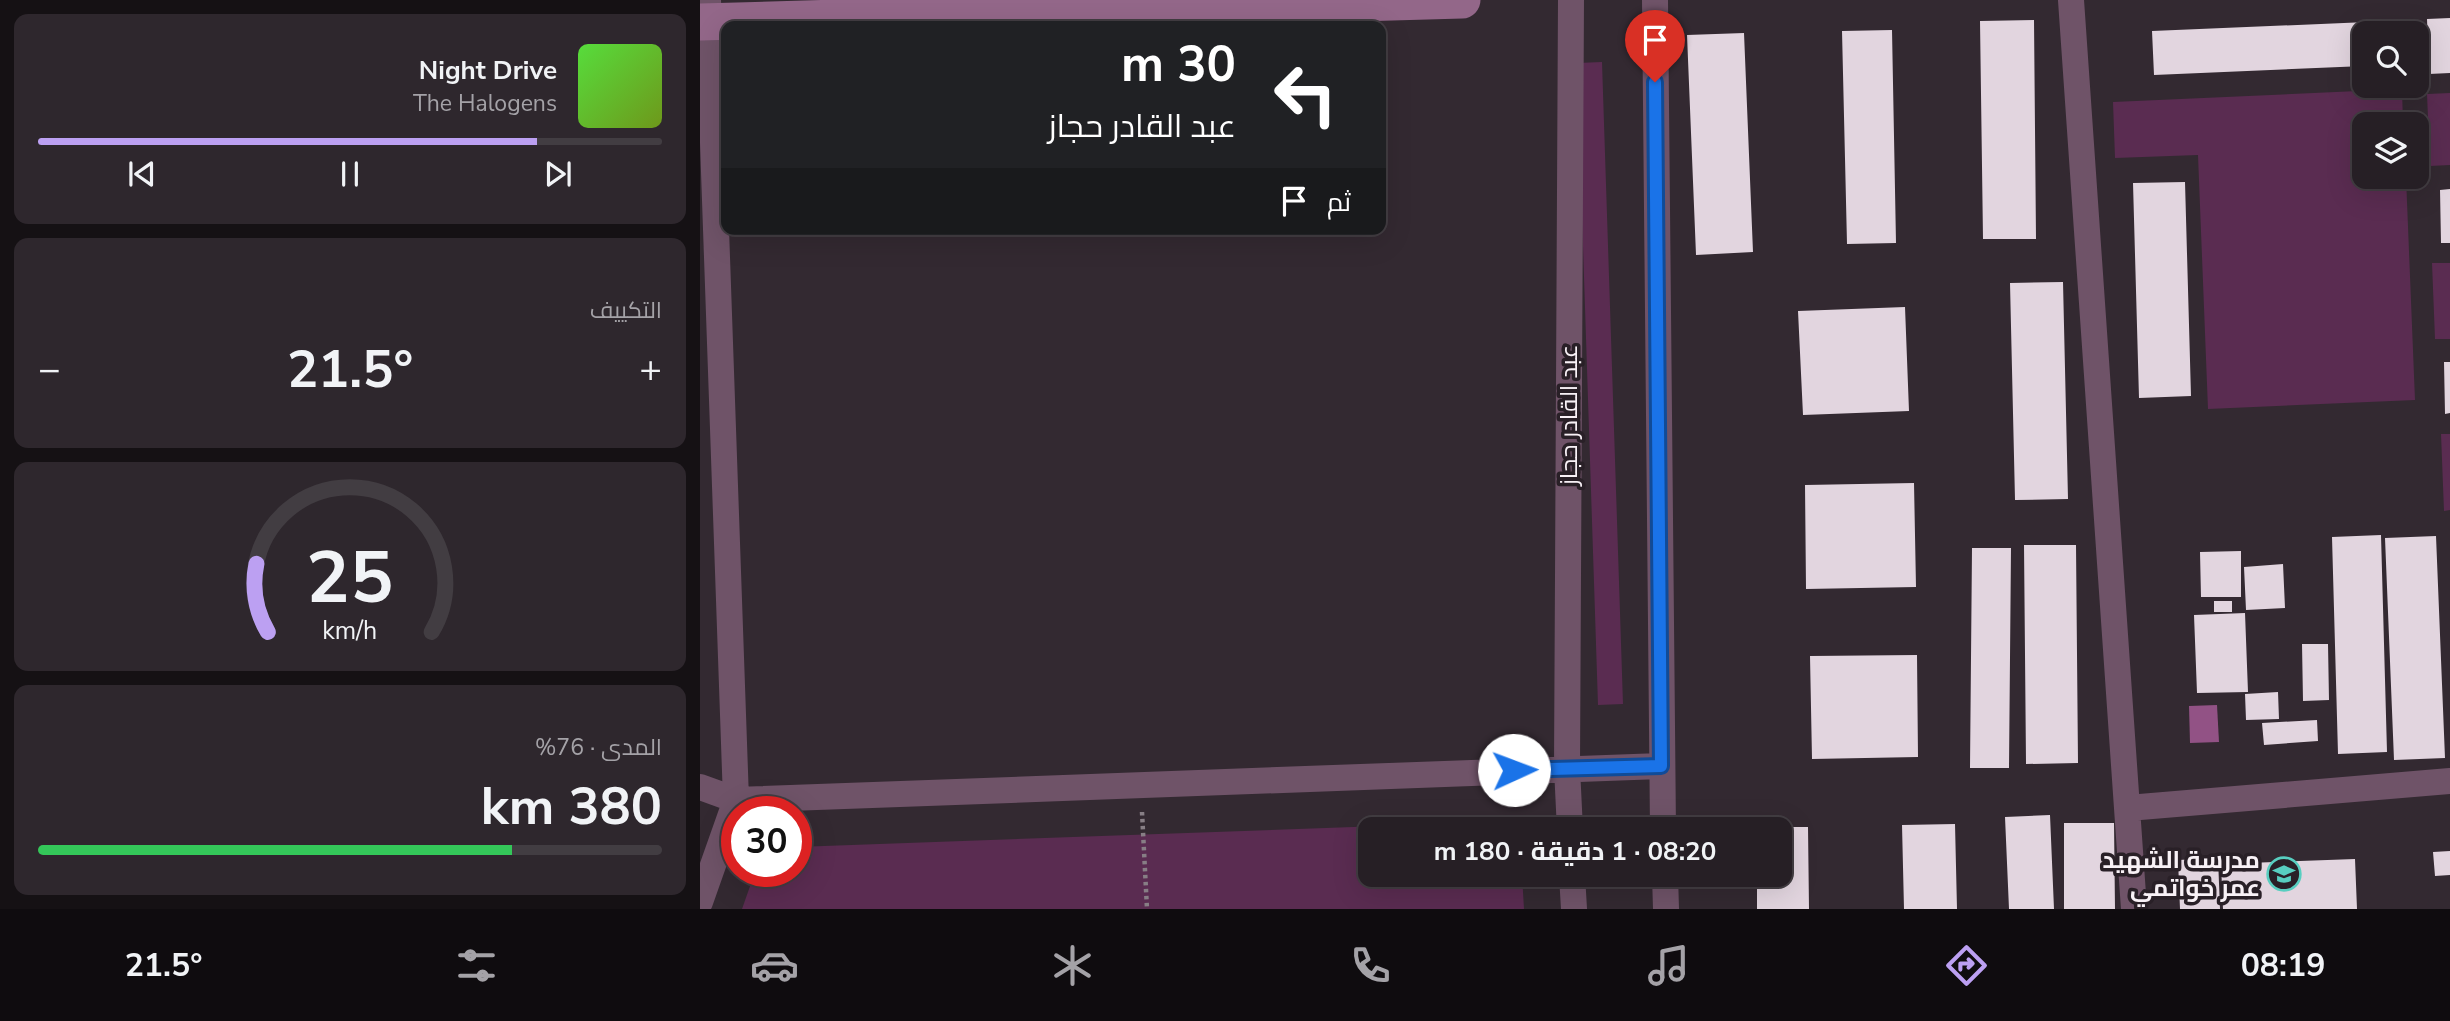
<!DOCTYPE html>
<html lang="ar">
<meta charset="utf-8">
<style>
body{margin:0;font-family:"Nunito Sans",Cairo,sans-serif;background:#2e272d;color:#f1f3f6;direction:rtl;height:100vh;display:flex;flex-direction:column;font-size:26px;white-space:nowrap}
*{box-sizing:border-box;margin:0}
p{font-size:23px;color:#a4a2a7}
.icon{flex:none;width:38px;height:38px;fill:none;stroke:currentColor;stroke-width:2;stroke-linecap:round;stroke-linejoin:round}
.map{position:relative;flex:1;overflow:hidden;direction:ltr}
.details{display:flex;flex-direction:column;gap:14px;padding:14px;background:#151114;width:700px}
.details>*{flex:none}
.top-card{position:absolute;left:21px;top:21px;width:665px;height:214px;border-radius:14px;box-shadow:0 7px 28px #0002,0 0 0 2px #423d42;direction:rtl;background:#202124;color:#fff;overflow:hidden}
.tools{position:absolute;left:1652px;top:21px;display:grid;gap:14px}
.tools a{display:grid;place-items:center;width:77px;height:77px;border-radius:14px;background:#261f25;box-shadow:0 7px 28px #0002,0 0 0 2px #423d42;font-size:35px}
.speed{position:absolute;left:21px;top:796px;display:flex;gap:14px;font-size:35px;font-weight:700;text-align:center}
.speed>*{display:grid;place-content:center;width:91px;height:91px;border-radius:50%;background:#261f25;box-shadow:0 7px 28px #0002,0 0 0 2px #423d42;line-height:1}
.speed .limit{border:10px solid #d22;background:#fff;color:#111}
.pin{position:absolute;display:grid;place-items:center;width:60px;height:60px;color:#fff;margin:-72px -30px;border-radius:50% 50% 50% 0;rotate:-45deg;box-shadow:0 0 7px #0007}
.pin .icon{rotate:45deg}
.me{position:absolute;width:77px;margin:-38px;rotate:88deg;stroke-linejoin:round;filter:drop-shadow(0 0 5px #0008)}
.turn{display:flex;align-items:center;gap:24px;height:147px;padding:0 35px;font-size:32px}
.turn .icon{width:91px;height:91px;stroke-width:2.5}
.turn b{display:block;font-size:49px;line-height:60px}
.then{display:flex;align-items:center;height:66px;padding:0 35px;background:#0003;gap:14px;font-size:26px}
.big{font-size:52px;font-weight:700;line-height:1.1}
.details .card{flex:1;display:flex;flex-direction:column;justify-content:center;gap:10px;min-width:0;padding:0 24px;border-radius:14px;background:#2e272d}
.details .dial{align-items:center;gap:0}
.dial svg{height:182px;overflow:visible;fill:none;stroke:#423d42;stroke-width:7;stroke-linecap:round;text-anchor:middle}
.dial text{fill:#f1f3f6;stroke:none}
.song{display:flex;align-items:center;gap:21px}
.cover{width:84px;height:84px;border-radius:10px;background:linear-gradient(135deg,hsl(110 70% 55%),hsl(80 70% 35%))}
.played{height:7px;border-radius:4px;background:linear-gradient(90deg,#bca0f2 80%,#423d42 80%)}
.keys{display:flex;justify-content:space-around;direction:ltr}
.heat{display:flex;justify-content:space-between;align-items:center;font-size:38px;direction:ltr}
.charge{height:10px;border-radius:5px;background:linear-gradient(90deg,#34c759 76%,#423d42 0)}
.trip{position:absolute;left:658px;top:817px;width:434px;height:70px;border-radius:14px;background:#261f25;box-shadow:0 7px 28px #0002,0 0 0 2px #423d42;font-weight:700;line-height:70px;text-align:center;direction:rtl}
.tabs{display:flex;height:112px;justify-content:space-around;align-items:center;background:#0f0c0f;color:#a4a2a7}
.tabs .icon{width:49px;height:49px}
.tabs .on{color:#bca0f2}
.tabs b{font-size:32px;color:#f1f3f6}
main{display:flex;flex:1;min-height:0}
.map>svg:first-child{display:block}
.green{fill:#5a2c51}
.water{fill:#925285}
.building{fill:#e2d5df}
.lines{fill:none;stroke-linecap:round;stroke-linejoin:round}
.path{stroke:#877e85;stroke-width:4.5;stroke-dasharray:3.5 3.5;stroke-linecap:butt}
.minor{stroke:#6f5368;stroke-width:26}
.secondary{stroke:#936789;stroke-width:37}
.route-casing{stroke:#114b97;stroke-width:18}
.route{stroke:#1a73e8;stroke-width:12}
.labels{text-anchor:middle;stroke-width:7;stroke-linejoin:round;paint-order:stroke}
.street-label{font-size:24px;fill:#f8f1f6;stroke:#292027}
.poi-label{font-size:24px;font-weight:bold;fill:#f8f1f6;stroke:#292027;text-anchor:end}
</style>
<main>
<div class="map">
<svg width="1750" height="909" viewBox="0 0 1750 909">
<rect width="100%" height="100%" fill="#332931"/>
<path class="green" d="M902,62L923,704L898,705L877,63Z
M1702,89L1703,124H1664V177H1706L1715,400L1508,409L1498,155L1415,158L1413,102Z
M1750,93V165L1730,166L1727,94Z
M1732,263H1750V339H1735Z
M1741,434H1750V510L1744,511Z
M820,821L821,829L670,830V875H822L824,909H42L55,872H96V847Z"/>
<path class="water" d="M1517,705L1519,742L1490,743L1489,706Z"/>
<path class="building" d="M1750,18V73L1729,74L1727,19Z
M1334,20L1336,239H1283L1280,21Z
M1667,22L1664,66L1454,75L1452,31Z
M1192,30L1196,243L1147,244L1142,31Z
M1044,33L1053,252L996,255L987,35Z
M1485,182L1491,396L1439,398L1433,183Z
M1750,189V243H1741L1740,190Z
M1363,282L1368,499L1315,500L1310,283Z
M1205,307L1209,411L1103,415L1098,311Z
M1744,362H1750V413L1745,414Z
M1214,483L1216,587L1106,589L1105,485Z
M1681,535L1687,752L1638,754L1632,537Z
M1736,536L1745,758L1694,760L1685,538Z
M1324,545H1376L1378,763L1326,764Z
M1272,548H1311L1309,768H1270Z
M1541,551V597H1501L1500,552Z
M1583,564L1585,608L1546,610L1544,567Z
M1514,601H1532V612H1514Z
M1545,613L1548,692L1497,693L1494,615Z
M1602,644H1628L1629,700L1603,701Z
M1217,655L1218,757L1112,759L1110,656Z
M1578,692L1579,719L1546,720L1545,694Z
M1617,720L1618,741L1564,745L1562,723Z
M1350,815L1354,909H1309L1305,817Z
M1364,823H1414L1415,909H1364Z
M1255,824L1257,909H1204L1202,825Z
M1080,827H1108L1109,909H1057V875H1080Z
M1750,851V875L1735,876L1733,852Z
M1518,858L1520,909H1480L1478,860Z
M1655,859L1657,909H1523L1521,864Z"/>
<g class="lines">
<path class="path" d="M442,812L447,909"/>
<path class="minor" d="M955,0L963,830
M1371,0L1434,909
M0,787L36,800L8,0
M1428,808L1750,781
M870,830L867,768L871,0
M872,875L874,909
M965,875L966,909
M0,902L36,800L961,766"/>
<path class="secondary" d="M0,22L762,0"/>
</g>
<g class="lines">
<defs>
<path id="route" d="M814,770L961,766L955,82"/>
</defs>
<use href="#route" class="route-casing"/>
<use href="#route" class="route"/>
</g>
<defs>
<symbol id="school-ring" viewBox="-11 -11 22 22"><circle r="9.5" fill="#292027" stroke="#58cec0" stroke-width="1.5"/><path d="M0-5L7-2L0 1L-7-2ZM-4 1L0 2.5L4 1V4Q0 6-4 4Z" fill="#58cec0"/></symbol>
</defs>
<g fill-rule="evenodd">
<use href="#school-ring" x="1565" y="855" width="38" height="38"/>
</g>
<g class="labels">
<g class="street-label">
<text transform="translate(869 415) rotate(-90)" y="8">عبد القادر حجاز</text>
</g>
<g class="poi-label">
<text x="1560" y="868">مدرسة الشهيد<tspan x="1560" dy="28">عمر خواتمي</tspan></text>
</g>
</g>
</svg>
<div class="tools">
<a><svg class="icon" aria-label="search" viewBox="0 0 24 24"><circle cx="10" cy="10" r="6"/><path d="M15 15l6 6"/></svg></a>
<a><svg class="icon" aria-label="layers" viewBox="0 0 24 24"><path d="M12 4l9 5-9 5-9-5zM3 14l9 5 9-5"/></svg></a>
</div>
<div class="speed"><div class="limit">30</div></div>
<div class="pin" style="left:955px;top:82px;background:#d93025"><svg class="icon" aria-label="arrive" viewBox="0 0 24 24"><path d="M6 21V4h12l-3 4 3 4H6"/></svg></div>
<svg class="me" style="left:814px;top:770px" viewBox="-20 -20 40 40"><circle r="19" fill="#fff"/><path d="M0-13L10 11 0 6-10 11z" fill="#1a73e8"/></svg>
<div class="trip">08:20 · 1 دقيقة · 180 m</div>
<div class="top-card">
<div class="turn"><svg class="icon" aria-label="left" viewBox="0 0 24 24"><path d="M17 20v-9H6M10 6l-5 5 5 5"/></svg><div><b>30 m</b>عبد القادر حجاز</div></div>
<div class="then">ثم<svg class="icon" aria-label="arrive" viewBox="0 0 24 24"><path d="M6 21V4h12l-3 4 3 4H6"/></svg></div>
</div>
</div>
<section class="details">
<div class="card">
<div class="song"><i class="cover"></i><div><b>Night Drive</b><p>The Halogens</p></div></div>
<div class="played"></div>
<div class="keys"><svg class="icon" aria-label="previous" viewBox="0 0 24 24"><path d="M18 5L8 12l10 7zM5 5v14"/></svg><svg class="icon" aria-label="pause" viewBox="0 0 24 24"><path d="M8 5v14M16 5v14"/></svg><svg class="icon" aria-label="next" viewBox="0 0 24 24"><path d="M6 5l10 7-10 7zM19 5v14"/></svg></div>
</div>
<div class="card"><p>التكييف</p>
<div class="heat"><a>−</a><b class="big">21.5°</b><a>+</a></div>
</div>
<div class="card dial"><svg viewBox="0 0 100 80">
<path d="M14 69A42 42 0 1 1 86 69"/>
<path d="M14 69A42 42 0 0 1 9 39" stroke="#bca0f2"/>
<text x="50" y="56" font-size="32" font-weight="700">25</text>
<text x="50" y="72" font-size="11">km/h</text>
</svg></div>
<div class="card"><p>المدى · 76%</p><b class="big">380 km</b><div class="charge"></div></div>
</section>
</main>
<nav class="tabs">
<b>08:19</b>
<svg class="icon on" aria-label="directions" viewBox="0 0 24 24"><path d="M12 3l9 9-9 9-9-9zM9 14v-3h6M13 9l2 2-2 2"/></svg>
<svg class="icon" aria-label="music" viewBox="0 0 24 24"><path d="M9 18V5l10-2v13"/><circle cx="6" cy="18" r="3"/><circle cx="16" cy="16" r="3"/></svg>
<svg class="icon" aria-label="phone" viewBox="0 0 24 24"><path d="M5 4h4l2 5-3 2q2 4 5 5l2-3 5 2v4C11 20 4 13 5 4z"/></svg>
<svg class="icon" aria-label="climate" viewBox="0 0 24 24"><path d="M12 3v18M4 7l16 10M4 17L20 7"/></svg>
<svg class="icon" aria-label="car" viewBox="0 0 24 24"><path d="M5 17H2v-5l4-1 3-4h7l3 4 3 1v5h-3M9 17h6M6 11h13"/><circle cx="7" cy="17" r="2"/><circle cx="17" cy="17" r="2"/></svg>
<svg class="icon" aria-label="filters" viewBox="0 0 24 24"><path d="M4 7h16M4 17h16"/><circle cx="9" cy="7" r="2"/><circle cx="15" cy="17" r="2"/></svg>
<b>21.5°</b>
</nav>
